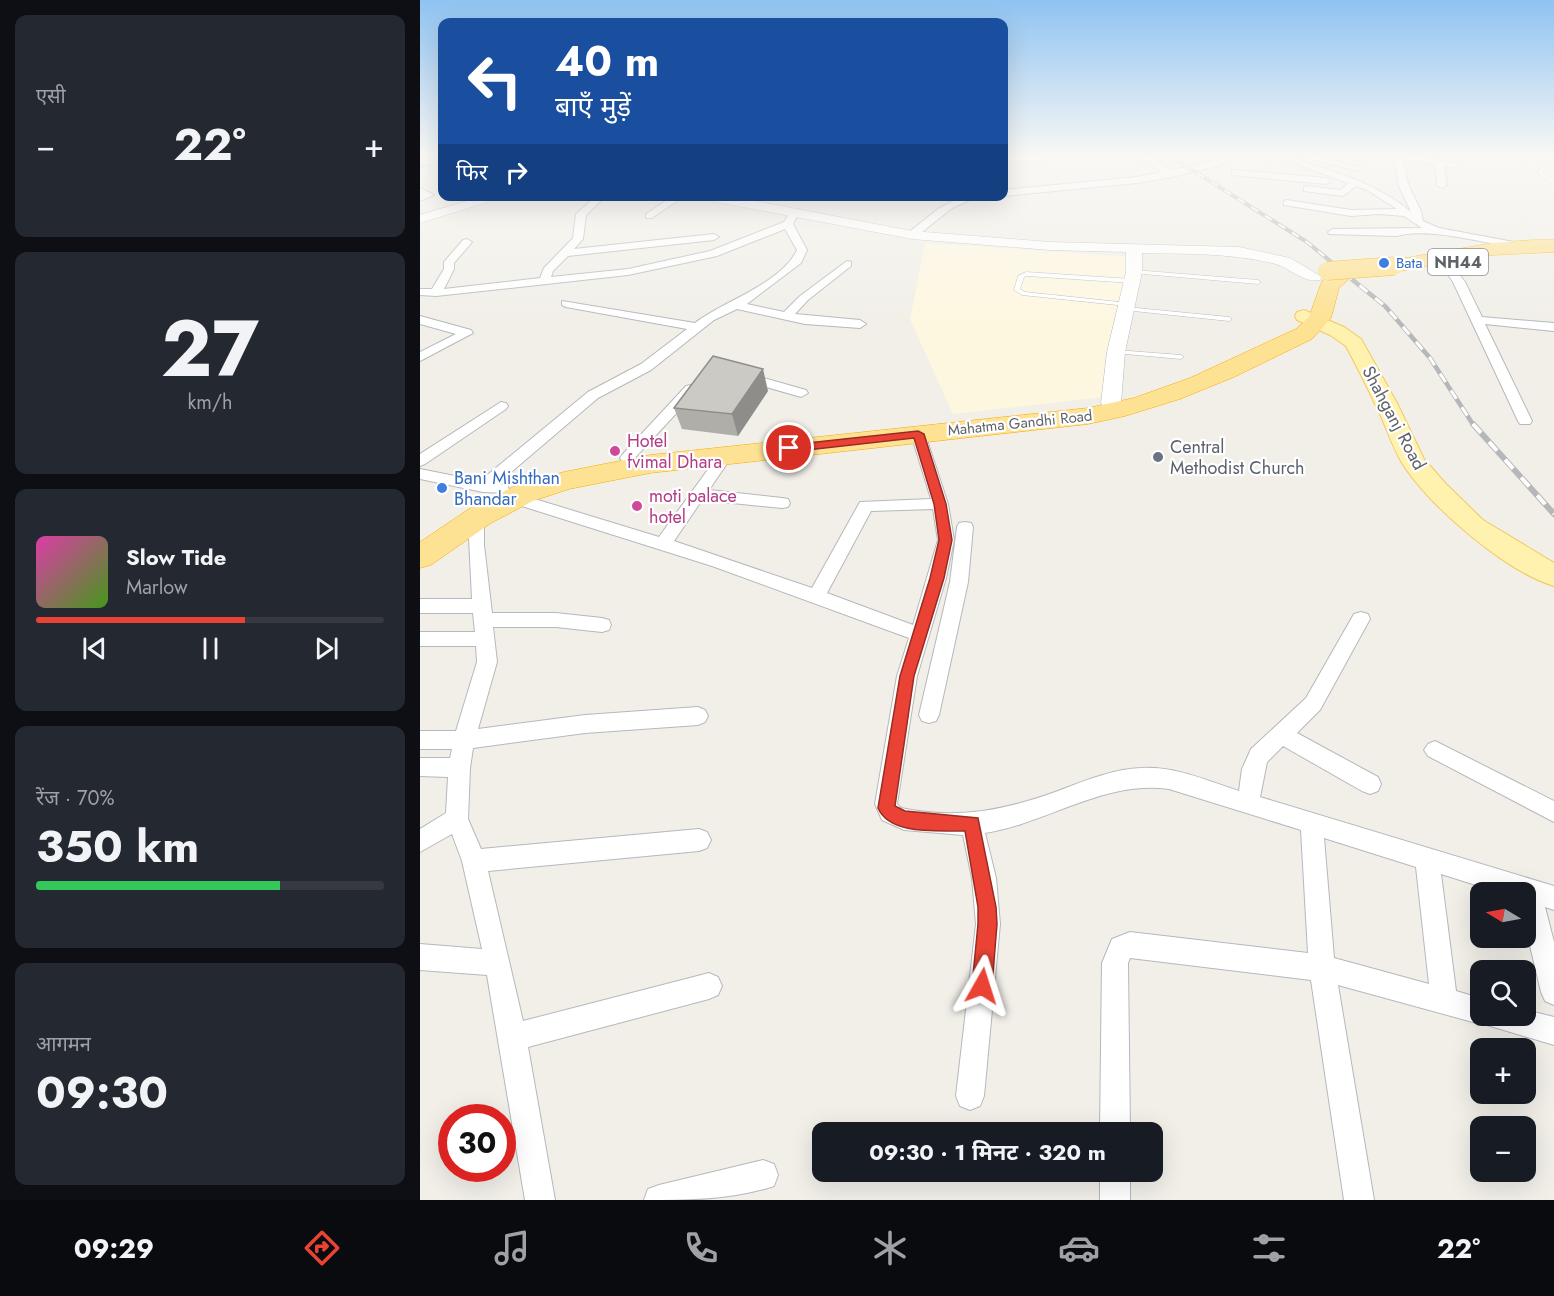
<!DOCTYPE html>
<html lang="hi">
<meta charset="utf-8">
<style>
body{margin:0;font-family:Jost,"Noto Sans Devanagari",sans-serif;background:#242831;color:#f1f3f6;height:100vh;display:flex;flex-direction:column;font-size:22px;white-space:nowrap}
*{box-sizing:border-box;margin:0}
p{font-size:20px;color:#9ea1a6}
.icon{flex:none;width:33px;height:33px;fill:none;stroke:currentColor;stroke-width:2;stroke-linecap:round;stroke-linejoin:round}
.map{position:relative;flex:1;overflow:hidden}
.panel{display:flex;flex-direction:column;gap:15px;padding:15px;background:#0d0f14;width:420px}
.panel>*{flex:none}
.top-card{position:absolute;left:18px;top:18px;width:570px;height:183px;border-radius:12px;box-shadow:0 6px 24px #0002;background:#1a4fa0;color:#fff;overflow:hidden}
.needle{width:39px;rotate:280deg}
.fabs{position:absolute;left:1050px;top:882px;display:grid;gap:12px}
.fabs a{display:grid;place-items:center;width:66px;height:66px;border-radius:12px;background:#171b24;box-shadow:0 6px 24px #0002;font-size:30px}
.speed{position:absolute;left:18px;top:1104px;display:flex;gap:12px;font-size:30px;font-weight:700;text-align:center}
.speed>*{display:grid;place-content:center;width:78px;height:78px;border-radius:50%;background:#171b24;box-shadow:0 6px 24px #0002;line-height:1}
.speed .limit{border:9px solid #d22;background:#fff;color:#111}
.pin{position:absolute;display:grid;place-items:center;width:51px;height:51px;color:#fff;margin:-26px;border:3px solid #fff;border-radius:50%;box-shadow:0 2px 6px #0007}
.me{position:absolute;width:66px;margin:-33px;rotate:6deg;stroke-linejoin:round;filter:drop-shadow(0 0 4px #0008)}
.turn{display:flex;align-items:center;gap:21px;height:126px;padding:0 18px;font-size:27px}
.turn .icon{width:78px;height:78px;stroke-width:2.5}
.turn b{display:block;font-size:42px;line-height:51px}
.then{display:flex;align-items:center;height:57px;padding:0 18px;background:#0003;gap:12px;font-size:22px}
.big{font-size:45px;font-weight:700;line-height:1.1}
.panel .widget{flex:1;display:flex;flex-direction:column;justify-content:center;gap:9px;min-width:0;padding:0 21px;border-radius:12px;background:#242831}
.panel .dial{align-items:center;gap:0}
.dial b{font-size:78px;line-height:1}
.song{display:flex;align-items:center;gap:18px}
.cover{width:72px;height:72px;border-radius:9px;background:linear-gradient(135deg,hsl(320 70% 55%),hsl(100 70% 35%))}
.played{height:6px;border-radius:3px;background:linear-gradient(90deg,#ea4335 60%,#363941 60%)}
.keys{display:flex;justify-content:space-around;direction:ltr}
.heat{display:flex;justify-content:space-between;align-items:center;font-size:33px;direction:ltr}
.charge{height:9px;border-radius:4px;background:linear-gradient(90deg,#34c759 70%,#363941 0)}
.trip{position:absolute;left:392px;top:1122px;width:351px;height:60px;border-radius:12px;background:#171b24;box-shadow:0 6px 24px #0002;font-weight:700;line-height:60px;text-align:center}
.tab-bar{display:flex;height:96px;justify-content:space-around;align-items:center;background:#090b0e;color:#9ea1a6}
.tab-bar .icon{width:42px;height:42px}
.tab-bar .active{color:#ea4335}
.tab-bar b{font-size:27px;color:#f1f3f6}
main{display:flex;flex:1;min-height:0}
.map>svg:first-child{display:block}
.commercial{fill:#fef7e0}
.lines{fill:none;stroke-linecap:round;stroke-linejoin:round}
.stream{stroke:#aadaff;stroke-width:3}
.lane-casing{stroke:#b5b8bc;stroke-width:1}
.street-casing{stroke:#b5b8bc;stroke-width:2}
.secondary-casing{stroke:#b6babf;stroke-width:1}
.primary-casing{stroke:#f2c960;stroke-width:2}
.highway-casing{stroke:#f9ab00;stroke-width:1}
.lane{fill:#fff;fill-rule:evenodd}
.street{fill:#fff;fill-rule:evenodd}
.secondary{fill:#fff;fill-rule:evenodd}
.primary{fill:#fff2af;fill-rule:evenodd}
.highway{fill:#fde293;fill-rule:evenodd}
.rail-far2-casing{stroke:#b6b7b8;stroke-width:4}
.rail-far1-casing{stroke:#b6b7b8;stroke-width:4.5}
.rail-casing{stroke:#b6b7b8;stroke-width:6}
.rail-far2{stroke:#fff;stroke-width:2;stroke-dasharray:8;stroke-linecap:butt}
.rail-far1{stroke:#fff;stroke-width:3;stroke-dasharray:10;stroke-linecap:butt}
.rail{stroke:#fff;stroke-width:4;stroke-dasharray:12;stroke-linecap:butt}
.highway-bridge-casing{stroke:#f9ab00;stroke-width:19;stroke-linecap:butt}
.highway-bridge{stroke:#fde293;stroke-width:18}
.wall{fill:#afaea9}
.shaded-wall{fill:#8f8d8a}
.building{fill:#cccac5;stroke:#8f8d8a;stroke-width:1.5}
.route{fill:#ea4335;stroke:#982c22;stroke-width:1.5}
.shop-dot{fill:#3f7fe0;stroke:#fff;stroke-width:2}
.hotel-dot{fill:#d1479c;stroke:#fff;stroke-width:2}
.worship-dot{fill:#6b7280;stroke:#fff;stroke-width:2}
.labels{text-anchor:middle;stroke-width:4.5;stroke-linejoin:round;paint-order:stroke}
.far-shop-label{font-size:15px;fill:#366cbe;stroke:#fff;text-anchor:start}
.far-street-label{font-size:15px;fill:#5f6368;stroke:#fff}
.shield{fill:#fff;stroke:#8f9295;stroke-width:1.5}
.shield-label{font-size:16px;font-weight:bold;fill:#5f6368}
.street-label{font-size:18px;fill:#5f6368;stroke:#fff}
.hotel-label{font-size:18px;fill:#b23c85;stroke:#fff;text-anchor:start}
.worship-label{font-size:18px;fill:#5b616d;stroke:#fff;text-anchor:start}
.shop-label{font-size:18px;fill:#366cbe;stroke:#fff;text-anchor:start}
</style>
<main>
<section class="panel">
<div class="widget"><p>एसी</p>
<div class="heat"><a>−</a><b class="big">22°</b><a>+</a></div>
</div>
<div class="widget dial"><b>27</b><p>km/h</p></div>
<div class="widget">
<div class="song"><i class="cover"></i><div><b>Slow Tide</b><p>Marlow</p></div></div>
<div class="played"></div>
<div class="keys"><svg class="icon" aria-label="previous" viewBox="0 0 24 24"><path d="M18 5L8 12l10 7zM5 5v14"/></svg><svg class="icon" aria-label="pause" viewBox="0 0 24 24"><path d="M8 5v14M16 5v14"/></svg><svg class="icon" aria-label="next" viewBox="0 0 24 24"><path d="M6 5l10 7-10 7zM19 5v14"/></svg></div>
</div>
<div class="widget"><p>रेंज · 70%</p><b class="big">350 km</b><div class="charge"></div></div>
<div class="widget"><p>आगमन</p><b class="big">09:30</b></div>
</section>
<div class="map">
<svg width="1134" height="1200" viewBox="0 0 1134 1200">
<rect width="100%" height="100%" fill="#f1efe8"/>
<path class="commercial" d="M505,243L718,257L684,397L533,414L490,319Z"/>
<g class="lines">
<path class="stream" d="M0,167L22,162"/>
<defs>
<path id="lane" d="M1134,164V167L1123,171V173L1134,180V183L1119,174V169Z
M714,270L838,280L841,282L838,284L712,273V271Z
M606,272L712,279L715,281L712,283L607,276L604,277L600,289L605,292L709,303L710,304L707,306L602,295L594,290L598,276Z
M706,307L809,317L812,319L809,321L704,310V308Z
M696,350L761,355L764,357L761,359L694,353V351Z"/>
<path id="street" d="M0,156H8L0,162Z
M601,156H636L632,159L584,162V158Z
M704,156H727L752,170L796,161L800,156H809L802,165L752,177L717,183L584,196V190L717,177L742,172L721,159Z
M855,156H867C910,171 956,182 991,212L978,184L974,156H994L1037,163L1038,165L1034,168L1024,166L1027,185L1022,188L1017,185L1015,165L983,159L988,184L1001,211L1003,221L1019,228L1094,242L1099,245L1094,248C1062,242 1006,227 977,236L909,234L908,232L913,229L1002,228L984,216L959,214L931,216L864,205V201L867,200L931,210L977,209L947,190L936,186L923,196L884,191V187L887,186L921,190L928,183Z
M880,156H896L942,168L938,171Z
M815,170L906,178L911,181L906,184L812,175V171Z
M0,188L14,195L0,201Z
M176,196H186L166,215L163,239L154,249L294,234L299,237L294,240L148,256L133,271L131,277L208,269L290,251L364,222L370,212L373,211L378,214L373,224L387,250L381,263L327,304L364,312L380,296L427,261L431,262V266L388,300L375,314L440,320L446,324L440,328L385,324L317,309L294,320L231,370L178,398L77,484L87,485L89,489L87,493L63,492L0,479V469L60,481L168,392L221,364L267,329L146,307L142,305V301L275,323C303,301 361,284 377,250L365,229L297,256L208,275L16,296L0,295V289H12L24,269V262L43,240L47,239L52,242L34,263V269L24,289L120,278L124,268L153,238L156,214Z
M253,196H264L232,218H226V214Z
M542,196H559L532,208L496,237H488V233L518,209Z
M1026,261L1030,262L1045,282L1062,317L1134,323V331L1065,324L1112,421L1110,424H1100L1098,421L1033,282L1021,264Z
M0,316L51,330L53,333L0,361V352L36,334L0,324Z
M323,372L386,390L388,393L381,397L318,379L316,376L318,373Z
M271,385L278,389L276,392L212,461H202L200,458L202,455L266,386Z
M81,402L86,403L88,406L86,409L5,464L0,466V454Z
M498,430L505,434L528,504L534,540L526,578L497,676L477,804L481,808C536,820 586,810 638,791C664,781 693,769 721,768C755,766 788,781 819,791L822,769L831,749L886,698L934,614L941,612L948,614L950,619L900,710L877,733L958,777L961,784L958,791L950,794L942,791L863,746L847,762L840,797L1134,886V910L1125,907L1134,942V1005L1125,1001L1121,992L1106,929V892H1078L1021,874L1036,991L1060,998V1016H1106V1010L1134,1017V1045L1067,1025L1065,1022L1060,1024L918,985L954,1200H924L891,980L710,958L708,963L710,1132H680L682,963L692,939L710,932L888,953L881,830L749,789C684,780 628,823 565,833L576,878L580,924L564,1096L560,1106L550,1110L540,1106L536,1096L556,924L552,878L543,835L484,830L462,820L455,804L477,676L489,638L292,566L89,502L87,498L95,493L239,537L300,453H310L312,456L289,490L362,498L368,499L370,503L368,507L362,508L282,500L254,541L392,588L440,502L511,499L491,434ZM513,509L518,540L493,625L407,593L451,511ZM904,838L996,867L1009,984L914,958Z
M56,513L62,514L64,518V545L72,613H136L182,618L189,620L191,625L189,630L182,632L136,627H73L77,662L58,729L165,715L278,707L285,710L288,716L285,722L278,725L165,733L53,748L50,768L48,819L61,849L279,829L287,832L291,840L287,848L279,851L68,871L103,1021L289,973L298,977L302,986L298,995L289,999L108,1047L135,1200H105L67,975L0,970V944L62,949L42,861L32,834L0,852V829L26,813L28,777L0,776V758H30L32,749H0V731H36L57,662L56,646H0V632H55L53,613H0V599H52L48,518L50,514Z
M545,522L551,523L553,527L548,582L519,715L516,721L509,723L502,721L499,715L530,582L537,527L539,523Z
M1015,741L1134,801V822L1008,756L1004,750L1008,744Z
M343,1160L354,1164L358,1175L354,1186C312,1200 268,1200 224,1200L228,1189L239,1185Z
M680,1172H710V1200H680Z"/>
<path id="secondary" d="M64,196H87L0,223V215Z
M280,196H310L492,231L630,242L819,247L870,258L902,277L900,280C884,284 868,266 852,263C809,253 766,254 722,253V272L705,352L701,403L698,407H684L681,403L687,352L706,272V252L630,250L492,239L286,200Z"/>
<path id="primary" d="M884,310L924,327L941,339L977,403L1004,459L1026,484L1063,520L1134,563V586C1086,572 1008,505 982,463C971,444 965,423 955,404C946,384 936,365 926,346L910,335L877,320L875,316L877,312Z"/>
<path id="highway" d="M1113,240H1134V252L1073,255L974,272L967,270L964,266L967,262L974,260L1073,243Z
M918,274L925,276L928,280L919,288L911,318L892,339L814,377L760,399L705,416L668,424L230,473L149,489L113,501L71,523L11,565L0,568V542L49,509L93,487L144,472L230,455L668,408L714,398L770,378L876,329L889,317L902,281Z"/>
</defs>
<use href="#lane" class="lane-casing"/>
<use href="#street" class="street-casing"/>
<use href="#secondary" class="secondary-casing"/>
<use href="#primary" class="primary-casing"/>
<use href="#highway" class="highway-casing"/>
<use href="#lane" class="lane"/>
<use href="#street" class="street"/>
<use href="#secondary" class="secondary"/>
<use href="#primary" class="primary"/>
<use href="#highway" class="highway"/>
<defs>
<path id="rail-far2" d="M750,156L887,242L926,274"/>
<path id="rail-far1" d="M924,273L965,306L1010,358L1054,426"/>
<path id="rail" d="M1053,424L1134,514"/>
</defs>
<use href="#rail-far2" class="rail-far2-casing"/>
<use href="#rail-far1" class="rail-far1-casing"/>
<use href="#rail" class="rail-casing"/>
<use href="#rail-far2" class="rail-far2"/>
<use href="#rail-far1" class="rail-far1"/>
<use href="#rail" class="rail"/>
<defs>
<path id="highway-bridge" d="M907,271L974,266"/>
</defs>
<use href="#highway-bridge" class="highway-bridge-casing"/>
<use href="#highway-bridge" class="highway-bridge"/>
</g>
<path class="wall" d="M348,391L318,436L262,429L254,408Z"/>
<path class="shaded-wall" d="M343,369L348,391L318,436L312,414Z"/>
<path class="building" d="M293,356L343,369L312,414L254,408Z"/>
<linearGradient id="sky" x2="0" y2="1"><stop stop-color="#8fc3f1"/><stop offset="0.48" stop-color="#f9f8f5"/><stop offset="1" stop-color="#f9f8f5" stop-opacity="0"/></linearGradient>
<rect width="1134" height="324" fill="url(#sky)"/>
<path class="route" d="M498,431L504,434L526,504L532,540L524,578L494,676L475,806L485,811L558,818L576,907L577,924L572,986L569,993L562,996L555,993L552,986L558,924V907L545,831C519,830 470,836 458,808L480,676L510,578L519,540L514,504L494,438L369,452L364,448L369,445Z"/>
<g class="shop-dot">
<circle cx="964" cy="263" r="6"/>
<circle cx="22" cy="488" r="6"/>
</g>
<g class="hotel-dot">
<circle cx="195" cy="451" r="6"/>
<circle cx="217" cy="506" r="6"/>
</g>
<circle class="worship-dot" cx="738" cy="457" r="6"/>
<g class="labels">
<g class="far-shop-label">
<text x="976" y="268">Bata</text>
</g>
<g class="far-street-label">
<text transform="translate(600 423) rotate(-6)" y="5">Mahatma Gandhi Road</text>
</g>
<rect class="shield" x="1008" y="249" width="60" height="26" rx="4.5"/>
<g class="shield-label">
<text x="1038" y="268">NH44</text>
</g>
<g class="street-label">
<text transform="translate(974 418) rotate(62)" y="6">Shahganj Road</text>
</g>
<g class="hotel-label">
<text x="207" y="447">Hotel<tspan x="207" dy="21">fvimal Dhara</tspan></text>
<text x="229" y="502">moti palace<tspan x="229" dy="21">hotel</tspan></text>
</g>
<g class="worship-label">
<text x="750" y="453">Central<tspan x="750" dy="21">Methodist Church</tspan></text>
</g>
<g class="shop-label">
<text x="34" y="484">Bani Mishthan<tspan x="34" dy="21">Bhandar</tspan></text>
</g>
</g>
</svg>
<div class="fabs">
<a><svg class="needle" viewBox="-14 -14 28 28"><path d="M0-13l5 13h-10z" fill="#e53935"/><path d="M0 13l5-13h-10z" fill="#9ea1a6"/></svg></a>
<a><svg class="icon" aria-label="search" viewBox="0 0 24 24"><circle cx="10" cy="10" r="6"/><path d="M15 15l6 6"/></svg></a>
<a>+</a>
<a>−</a>
</div>
<div class="speed"><div class="limit">30</div></div>
<div class="pin" style="left:369px;top:448px;background:#d93025"><svg class="icon" aria-label="arrive" viewBox="0 0 24 24"><path d="M6 21V4h12l-3 4 3 4H6"/></svg></div>
<svg class="me" style="left:562px;top:986px" viewBox="-20 -20 40 40"><path d="M0-17L14 15 0 8-14 15z" fill="#ea4335" stroke="#fff" stroke-width="4"/></svg>
<div class="trip">09:30 · 1 मिनट · 320 m</div>
<div class="top-card">
<div class="turn"><svg class="icon" aria-label="left" viewBox="0 0 24 24"><path d="M17 20v-9H6M10 6l-5 5 5 5"/></svg><div><b>40 m</b>बाएँ मुड़ें</div></div>
<div class="then">फिर<svg class="icon" aria-label="right" viewBox="0 0 24 24"><path d="M7 20v-9h11M14 6l5 5-5 5"/></svg></div>
</div>
</div>
</main>
<nav class="tab-bar">
<b>09:29</b>
<svg class="icon active" aria-label="directions" viewBox="0 0 24 24"><path d="M12 3l9 9-9 9-9-9zM9 14v-3h6M13 9l2 2-2 2"/></svg>
<svg class="icon" aria-label="music" viewBox="0 0 24 24"><path d="M9 18V5l10-2v13"/><circle cx="6" cy="18" r="3"/><circle cx="16" cy="16" r="3"/></svg>
<svg class="icon" aria-label="phone" viewBox="0 0 24 24"><path d="M5 4h4l2 5-3 2q2 4 5 5l2-3 5 2v4C11 20 4 13 5 4z"/></svg>
<svg class="icon" aria-label="climate" viewBox="0 0 24 24"><path d="M12 3v18M4 7l16 10M4 17L20 7"/></svg>
<svg class="icon" aria-label="car" viewBox="0 0 24 24"><path d="M5 17H2v-5l4-1 3-4h7l3 4 3 1v5h-3M9 17h6M6 11h13"/><circle cx="7" cy="17" r="2"/><circle cx="17" cy="17" r="2"/></svg>
<svg class="icon" aria-label="filters" viewBox="0 0 24 24"><path d="M4 7h16M4 17h16"/><circle cx="9" cy="7" r="2"/><circle cx="15" cy="17" r="2"/></svg>
<b>22°</b>
</nav>
